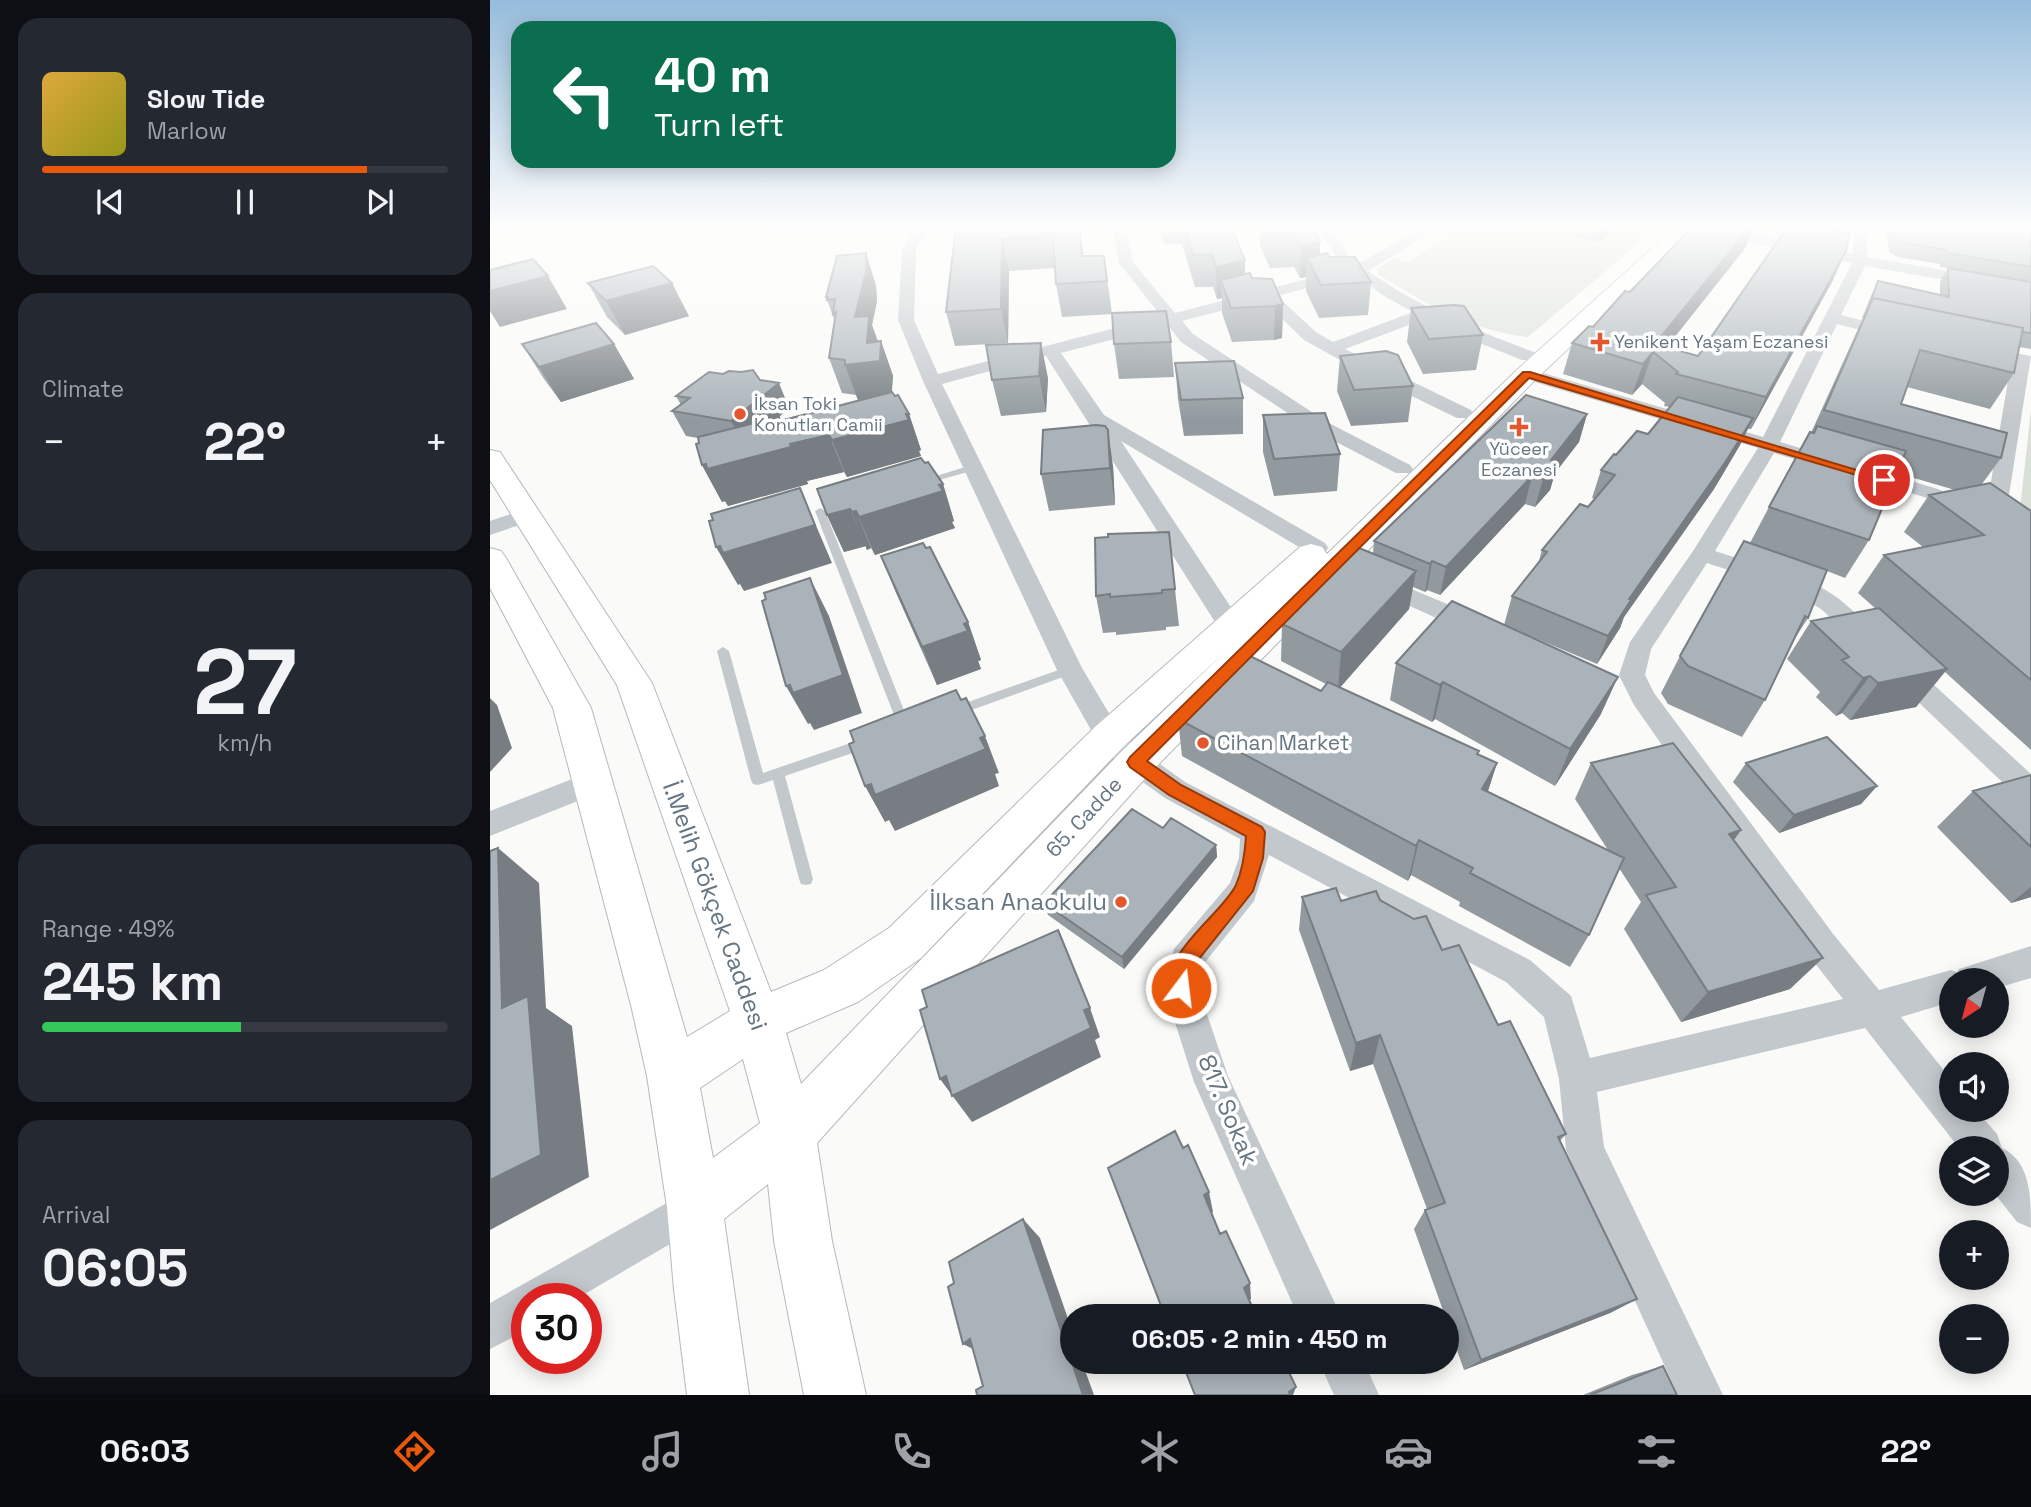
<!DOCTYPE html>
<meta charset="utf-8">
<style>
body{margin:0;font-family:"Space Grotesk",sans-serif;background:#242831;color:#f1f3f6;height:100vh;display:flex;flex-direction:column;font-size:26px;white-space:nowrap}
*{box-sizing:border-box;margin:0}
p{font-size:23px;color:#9ea1a6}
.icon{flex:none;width:38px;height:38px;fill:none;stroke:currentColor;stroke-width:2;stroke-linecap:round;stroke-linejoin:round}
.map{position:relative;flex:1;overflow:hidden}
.panel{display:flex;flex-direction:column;gap:18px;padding:18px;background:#0d0f14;width:490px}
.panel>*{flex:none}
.guide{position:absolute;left:21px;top:21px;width:665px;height:147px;border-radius:21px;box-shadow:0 4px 18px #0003;background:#0b6e4f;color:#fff;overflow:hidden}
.needle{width:46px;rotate:216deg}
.fabs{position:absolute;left:1449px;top:968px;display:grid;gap:14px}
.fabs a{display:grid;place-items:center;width:70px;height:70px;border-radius:50%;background:#171b24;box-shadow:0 4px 18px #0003;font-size:35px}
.speed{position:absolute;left:21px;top:1283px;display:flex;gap:14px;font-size:35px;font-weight:700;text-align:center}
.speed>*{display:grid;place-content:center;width:91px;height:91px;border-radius:50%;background:#171b24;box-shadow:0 4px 18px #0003;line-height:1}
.speed .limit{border:10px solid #d22;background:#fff;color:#111}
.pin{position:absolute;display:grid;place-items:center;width:60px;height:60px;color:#fff;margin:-30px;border:4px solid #fff;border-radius:50%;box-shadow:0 2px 7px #0007}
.me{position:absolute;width:77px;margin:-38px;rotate:15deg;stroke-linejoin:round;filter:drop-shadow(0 0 5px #0008)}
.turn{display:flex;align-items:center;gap:24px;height:147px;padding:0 28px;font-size:32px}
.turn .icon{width:91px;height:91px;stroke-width:2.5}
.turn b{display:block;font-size:49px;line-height:60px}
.big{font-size:52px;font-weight:700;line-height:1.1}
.panel .tile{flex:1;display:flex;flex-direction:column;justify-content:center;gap:10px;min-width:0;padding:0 24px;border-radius:21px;background:#242831}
.panel .dial{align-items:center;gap:0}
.dial b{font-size:91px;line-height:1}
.song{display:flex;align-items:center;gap:21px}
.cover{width:84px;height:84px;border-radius:10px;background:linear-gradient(135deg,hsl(40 70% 55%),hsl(60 70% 35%))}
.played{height:7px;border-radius:4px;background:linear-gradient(90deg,#ea580c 80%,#363941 80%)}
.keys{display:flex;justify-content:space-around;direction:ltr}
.heat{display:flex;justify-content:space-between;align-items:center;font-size:38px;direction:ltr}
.charge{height:10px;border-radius:5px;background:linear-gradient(90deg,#34c759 49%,#363941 0)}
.trip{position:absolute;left:570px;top:1304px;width:399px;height:70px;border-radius:35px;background:#171b24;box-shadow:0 4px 18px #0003;font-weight:700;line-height:70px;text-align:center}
.tab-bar{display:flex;height:112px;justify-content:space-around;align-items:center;background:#090b0e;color:#9ea1a6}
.tab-bar .icon{width:49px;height:49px}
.tab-bar .active{color:#ea580c}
.tab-bar b{font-size:32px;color:#f1f3f6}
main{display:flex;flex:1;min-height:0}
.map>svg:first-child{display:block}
.green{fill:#dadfd7}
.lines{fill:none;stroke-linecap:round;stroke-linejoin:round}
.secondary-casing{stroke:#b3babf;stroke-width:2}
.service{fill:#c3c8cc;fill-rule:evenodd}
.minor{fill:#c3c8cc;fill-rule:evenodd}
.secondary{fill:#fff;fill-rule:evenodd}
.wall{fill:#929a9f}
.shaded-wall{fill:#777d82}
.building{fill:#aab3b9;stroke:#777d82;stroke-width:2}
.route{fill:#ea580c;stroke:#983908;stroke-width:2}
.poi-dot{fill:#e4572e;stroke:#fff;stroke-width:2.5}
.labels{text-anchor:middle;stroke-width:7;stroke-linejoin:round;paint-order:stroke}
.far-poi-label{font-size:18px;fill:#657683;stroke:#fff;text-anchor:start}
.poi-label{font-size:21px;fill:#657683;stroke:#fff;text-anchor:start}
.street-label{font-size:21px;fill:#657683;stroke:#fff}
.near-poi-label{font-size:24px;fill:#657683;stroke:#fff;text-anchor:end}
.near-street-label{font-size:24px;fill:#657683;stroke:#fff}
</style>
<main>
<section class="panel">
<div class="tile">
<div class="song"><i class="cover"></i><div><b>Slow Tide</b><p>Marlow</p></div></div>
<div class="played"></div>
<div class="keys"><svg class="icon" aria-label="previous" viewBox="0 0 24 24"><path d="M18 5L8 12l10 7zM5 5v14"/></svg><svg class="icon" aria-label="pause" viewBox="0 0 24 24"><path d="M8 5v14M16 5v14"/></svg><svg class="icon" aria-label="next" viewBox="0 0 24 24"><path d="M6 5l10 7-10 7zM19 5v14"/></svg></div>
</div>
<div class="tile"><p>Climate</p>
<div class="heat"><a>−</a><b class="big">22°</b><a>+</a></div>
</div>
<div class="tile dial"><b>27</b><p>km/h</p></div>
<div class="tile"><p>Range · 49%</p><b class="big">245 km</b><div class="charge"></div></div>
<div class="tile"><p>Arrival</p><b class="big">06:05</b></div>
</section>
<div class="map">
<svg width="1541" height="1395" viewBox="0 0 1541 1395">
<rect width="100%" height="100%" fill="#fafaf8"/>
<path class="green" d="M971,226H1156L1158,228L1156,237L1038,337C983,331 936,304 889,275L886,269L904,258L919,262Z
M1541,410V536L1528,527Z"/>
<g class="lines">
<defs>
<path id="secondary" d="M1187,226H1208L1046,379L660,773L327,1143L342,1241L376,1395H314L284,1241L278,1184L234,1219L259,1395H197L184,1290L177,1207L157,1076L141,1005L63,708L0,588V548L11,551L16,558L101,708L197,1037L240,1011L127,685L0,480V450L10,452L162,683L281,992L334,970L399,928L605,727L810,547L821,544L832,547L837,554L1028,369ZM737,650L632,751L311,1084L296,1033L368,1002L431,958L633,747ZM253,1059L270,1123L223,1158L210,1088Z"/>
</defs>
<use href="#secondary" class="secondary-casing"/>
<path class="service" d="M485,464L490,467L488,469L435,484L430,481Z
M330,508L335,511L421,728L419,731H411L409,728L325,511Z
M233,647L239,651L273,773L375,738L380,739L381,743L380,747L295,776L323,879L321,884L316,885L311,884L309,879L283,780L268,785L263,784L261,780L227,651Z
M580,666L584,667L586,670L584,673L465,716L461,714L459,711L461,708Z"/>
<path class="minor" d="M426,226H440L426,250L424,320L448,374L671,316L629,263L622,226H636L643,262L685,313L856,269L825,226H839L861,259L868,264L935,226H952L878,271C929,307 985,330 1044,352L1047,356L1044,360H1032L957,330L935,319L855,349L981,410L983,414L981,418H967L868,370L814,340L773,300L692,321L703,334L837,422L920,465L923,469L920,473H906L823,430L691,342L678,325L571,353L614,415L835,543L838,548L835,553H819L631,441L750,621L753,627L750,633L741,635L732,633L556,356L452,384L592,668L629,730L656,754L695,782L1040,960L1081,996L1100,1058L1353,999L1320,957L1144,705L1129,675L1140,642L1203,551L1268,448L1031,378L1028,374L1037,369L1043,370L1273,437L1362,263L1204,230L1197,226H1224L1363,254V226H1377V257L1541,285V295L1375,266L1351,315L1408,330L1410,333L1402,338L1347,324L1290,442L1448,489L1487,507L1498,499L1521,363L1485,356L1482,352L1491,347L1541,356L1518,501C1510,512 1498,522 1483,519L1481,513L1470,512L1434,497L1284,453L1225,551L1326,584L1348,598L1389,633L1392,639L1389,645C1366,652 1348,623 1332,610C1300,585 1255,576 1217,563L1161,649L1155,675L1164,693L1344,935L1389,990L1461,970L1467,972L1469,969L1541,946V978L1507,988V980H1461V1002L1411,1017L1461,1079V1110H1486L1507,1134L1512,1148C1541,1162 1541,1197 1541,1228L1527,1222L1505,1194L1507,1148H1469L1375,1028L1107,1092L1114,1147L1233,1395H1188L1076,1150L1069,1079L1054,1017L1016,982L779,855L764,901L712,966L708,988L738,1076L851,1316H808L704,1082L674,988L684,949L740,883L749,858L750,839L675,798L636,770L609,744L567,670L433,381L408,320L412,250ZM865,275L894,296L923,312L843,342L826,332L787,296Z
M36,509L44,510L47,515L44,520L0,535V521Z
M888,575L993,619L996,625L993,631L984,633L975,631L880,588L876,583L880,578Z
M1410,660L1419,662L1541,774V804L1531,800L1401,676L1397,669L1401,662Z
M103,771L113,775L117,783L113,791L0,836V811Z
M205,1187L219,1193L225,1207L219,1221L88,1298H37V1330L0,1349V1303Z
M829,1362H874L889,1395H844Z"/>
<use href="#secondary" class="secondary"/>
</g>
<path class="wall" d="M466,226H590L593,256H614L622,314L572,317L566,284L565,268L519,271L518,343L465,346L456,312Z
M670,226H722L724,230L755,260V274L762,278L793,304L792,338L784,340L742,342L732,313V298L727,299L723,287H705L692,244H674Z
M770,226H822L830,241V255L839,257L881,282L878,315L829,318L816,291V277L810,278L804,267L780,268L770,246Z
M864,226H887L884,228H873Z
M1047,226H1128L1110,242L1047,227Z
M1395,226H1541V349L1529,347L1524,373L1500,409L1417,387L1411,404L1511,458L1492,484L1541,511V750L1455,672L1426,707L1360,720L1352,713L1346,716L1326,697L1330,692L1297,659L1321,621L1386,609L1368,593L1394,555L1433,547L1414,532L1439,495L1465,490L1407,473L1379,540L1355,578L1337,571L1318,618L1302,643L1275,700L1252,737L1178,704L1171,693L1190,656L1260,543L1279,507L1321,433L1373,318H1372L1381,296L1388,281L1450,295V282L1458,268L1450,267V264L1408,257L1399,252Z
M1256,247L1176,347L1208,356L1343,280L1261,429H1258L1250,445L1224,489L1134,617L1130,628L1107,664L1014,625L1022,596L1048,564L1052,550L1098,507L1105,499L1102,498L1111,470L1126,455L1158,434L1180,407L1174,406L1175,403L1152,384L1142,395L1073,374L1082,343L1103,327L1140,292Z
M376,253L386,286L387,301L382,325L388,341H391L403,376L402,392L419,414L431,450L429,451L431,456L357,477L354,472L317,481L318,484L238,506L235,501L232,502L212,465L208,438L196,436L182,411L191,405L186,396L270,380L299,408L289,417L290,420L368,400L366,395L352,393L339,358L345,322L336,297Z
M98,283L199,316L135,335L117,317Z
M921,308L993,335L986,370L933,374L917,342Z
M681,342L684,377L629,379L624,344Z
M32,344H124L144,379L71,402L54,379Z
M496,345L558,378L556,412L511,416L502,380Z
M850,356L923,386L918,422L861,426L847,391Z
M685,363L753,398V434L694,436L688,399Z
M1097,414L1089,442L1065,473L1060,490L1045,507L1035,504L950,595L937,590L935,592L923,587L919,609L850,687L1007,763L998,791L1118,850L1085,799L1101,763L1251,830L1244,840L1300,989L1191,1022L1134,929L1151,902L1129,868L1099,935L1080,967L969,906L970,902L921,875L918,881L692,756L688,719L831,691L836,684L791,661L792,624L883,553L884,541Z
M773,415L850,454L847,491L784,496L773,452Z
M623,466L625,505L559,511L551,474Z
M453,484L464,521L462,522L465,528L385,555L381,548L377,550L376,546L354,552L337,515Z
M391,556L478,622L491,660L488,661L491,669L447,685L406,593Z
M685,589L689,626L676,627V630L626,635V632L613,633L606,596Z
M906,663L1111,714L1065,786L945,719L942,722L900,700Z
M1256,763L1387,786L1371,804L1289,833L1243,782Z
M1541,775V897L1521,903L1447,827L1483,791Z
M673,828L726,845L727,857L634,969L558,915L554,903Z
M812,897L851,901L890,900L952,950L1008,1025L1076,1134L1070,1141L1147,1299L1120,1313L974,1370L957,1322V1316H955L924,1229L935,1210L937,1209L883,1064L860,1071L809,930Z
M1173,1366L1187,1395H1093L1142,1375Z"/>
<path class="shaded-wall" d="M589,226H590L597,289L592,256Z
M1114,226H1128L1110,242Z
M1261,226H1264L1256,247L1169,357L1163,352L1152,384L1142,395L1153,364L1165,344Z
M512,239L519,271L518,343L511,309Z
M830,241L829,273L817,258L816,277L810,278L811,246Z
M1356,251L1343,280L1261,429L1276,397Z
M376,253L386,286L387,301L382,325L390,349L391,341L403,376L401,396L368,400L355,365L365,317Z
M755,260V292L731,280L732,298L727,299L726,267Z
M58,276L77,309L10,327L0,311V291Z
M182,283L199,316L135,335L116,301Z
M793,304L792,338L784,340L785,306Z
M551,343L558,378L556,412L549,376Z
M124,344L144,379L71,402L49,367Z
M289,383L299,408L254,446L241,421Z
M419,414L431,450L429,451L431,456L357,477L342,440Z
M1097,414L1089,442L1065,473L1060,490L1045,507L1053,479L1061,460Z
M1263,418L1250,445L1224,489L1134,617L1130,628L1107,664L1118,636L1139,599Z
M618,430L623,466L625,505L620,468Z
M339,435L354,472L317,481L318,484L238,506L235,501L232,502L212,465Z
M1042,476L1035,504L950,595L956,567Z
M453,484L464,521L462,522L465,528L385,555L369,517Z
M310,488L342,563L254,591L250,584L248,585L226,547Z
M360,509L376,546L354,552L337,515Z
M366,511L381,548L377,550L362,512Z
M942,561L937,590L935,592L940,564Z
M926,571L919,609L848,690L851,652Z
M320,578L339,616L372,713L324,730L320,723L318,724L296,686Z
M478,622L491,660L488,661L491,669L447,685L432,647Z
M1457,669L1426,707L1360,720L1388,683Z
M1380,676L1352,713L1346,716L1373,678Z
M1128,677L1111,714L1065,786L1080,749Z
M953,682L945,719L942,722L950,685Z
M0,698L7,705L22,748L0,772Z
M495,736L509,773L505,774L509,786L405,831L399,820L395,822L375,786Z
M1007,763L995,800L992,789Z
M1387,786L1371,804L1289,833L1304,815Z
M1251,830L1226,865L1239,834Z
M929,840L921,875L918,881L926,846Z
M726,845L727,857L634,969L632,957Z
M8,848L49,883L56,1008L82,1026L99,1177L0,1230V1180L12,1008Z
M1541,887V897L1521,903Z
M1333,958L1300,989L1191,1022L1218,992Z
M600,1008L610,1037L605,1040L611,1057L482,1122L450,1079Z
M890,1035L883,1064L860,1071L866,1043Z
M719,1192L723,1212L718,1216L714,1195Z
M533,1219L550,1238L583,1333V1362H592L604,1395H593Z
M760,1283L761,1299L755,1303L754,1288Z
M1147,1299L1120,1313L974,1370L991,1360Z
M480,1339L495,1355L473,1344Z
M806,1387L803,1395H798L799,1392Z"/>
<path class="building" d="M466,226H589L592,256H614L617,281L566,284L563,236L512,239L511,309L456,312Z
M694,226H722L724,230L742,229L755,260L726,267L722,254L703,255Z
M775,226H822L830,241L811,246L805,235L780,236Z
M1203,226H1261L1165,344L1208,356L1298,226H1319L1360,234L1356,251L1276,397L1186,374L1188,372L1163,352L1153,364L1082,343L1099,326L1103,327L1135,291L1140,292Z
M1319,226H1353V233Z
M1404,226H1541V267L1458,253L1457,250L1415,243L1406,238Z
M376,253L377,268L365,317L379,316L377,343L391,341L390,361L355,365V360L339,358L346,312L343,314L345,299L337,300L338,297H336L347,256Z
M837,253L839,257H865L881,282L831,285L817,258Z
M43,259L58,276L0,291V270Z
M163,266L182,283L116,301L98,283Z
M1458,268L1541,282V333L1533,332V328L1383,298L1380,303L1388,281L1459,297Z
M760,273L762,278L782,279L793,304L785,306L741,308L731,280Z
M1383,298L1533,328L1524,373L1430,350L1411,404L1517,433L1511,458L1334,410Z
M964,305L974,306L993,335L939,339L921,308Z
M676,311L681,342L624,344L622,313Z
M106,323L124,344L49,367L32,344Z
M551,343L549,376L502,380L496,345Z
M896,351L908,355L923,386L864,390L850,356Z
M744,361L753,398L691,400L685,363Z
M263,370L270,380L289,383L241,421L182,411L200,398L186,396L219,372L233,374L239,371L251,372Z
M402,392L405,396L408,395L419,414H416L419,420L342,440L339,435L300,444L301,447L217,469L216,464L212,465L206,444L209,443L208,437L289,417L290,421Z
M1036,395L1097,414L1061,460L1068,463L1053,479L1042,476L956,567L942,561L940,564L884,541Z
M1188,397L1263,418L1236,461L1139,599L1141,600L1118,636L1022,596L1057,552L1052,550L1090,504L1098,507L1125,475L1111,470L1124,454L1126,455L1147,431L1158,434Z
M835,413L850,454L784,459L773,415Z
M606,425L615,426L618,430L620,468L551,474L553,430Z
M1327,426L1416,451L1379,540L1279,507L1320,432L1324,433Z
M431,458L435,463L438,462L453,484L449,485L453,491L369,517L366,511L362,512L360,509L337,515L327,489Z
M1500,483L1541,511V680L1394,555L1494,535L1439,495Z
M310,488L325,525L233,553L230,546L226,547L219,521L223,520L221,514Z
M679,532L685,589L672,590V593L620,597V594L606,596L605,538L618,537V534Z
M1254,541L1337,570L1318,618L1315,616L1275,700L1198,666L1190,656Z
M433,543L436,548L440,547L478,622L474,624L478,631L432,647L391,556Z
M869,548L926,571L851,652L792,624Z
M320,578L353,675L303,693L300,685L296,686L272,601L276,599L274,593Z
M962,601L1128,677L1080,749L953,682L950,685L906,663Z
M1389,608L1457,669L1388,683L1380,676L1373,678L1352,660L1359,657L1321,621Z
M754,653L831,691L838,682L989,751L987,754L1007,763L992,789L1134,858L1099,935L980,873L983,868L929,840L926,846L688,719Z
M466,690L471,700L476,698L495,736L490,738L496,749L385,795L381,784L375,786L359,744L364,742L360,731Z
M1337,737L1387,786L1304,815L1256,763Z
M1183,743L1251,830L1239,834L1333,958L1218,992L1156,895L1186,887L1101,763Z
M1541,775V847L1483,791Z
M642,809L673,828L681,818L726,845L632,957L554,903Z
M8,848L12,1008L38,996L51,1155L0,1180V851Z
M846,888L851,901L886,891L890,900L924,919L936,916L952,950L969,945L1008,1025L1020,1021L1076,1134L1068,1137L1147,1299L991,1360L935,1210L955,1203L890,1035L866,1043L812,897Z
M568,930L600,1008L594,1010L601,1028L462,1096L456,1076L450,1079L430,1010L437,1007L432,990Z
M685,1131L693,1148L698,1145L719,1192L714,1195L730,1234L736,1231L760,1283L754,1288L766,1316H675L618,1168Z
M533,1219L593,1395H487L486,1390L493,1386L480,1339L473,1344L458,1287L464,1283L459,1262Z
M692,1362H794L806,1387L799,1392L800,1395H705Z
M1173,1366L1187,1395H1100Z"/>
<linearGradient id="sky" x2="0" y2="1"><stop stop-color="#96bcdc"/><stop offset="0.54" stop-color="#fdfdfc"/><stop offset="1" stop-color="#fdfdfc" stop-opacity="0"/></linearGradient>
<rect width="1541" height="421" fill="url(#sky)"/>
<path class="route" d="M1033,372H1040L1400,480L1399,482H1390L1039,378L657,761L691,785L772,827L775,832L773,858L763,891L705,964L698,995L691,998L683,995C666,955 731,916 746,885C753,869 755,853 756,836L679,795L640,767L637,762L640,757Z"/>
<g class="poi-dot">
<path d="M1106.5 331.5h7v7h7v7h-7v7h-7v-7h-7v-7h7z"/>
<circle cx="250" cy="414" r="7"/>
<path d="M1025.5 416.5h7v7h7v7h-7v7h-7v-7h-7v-7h7z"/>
<circle cx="713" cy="743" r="7"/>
<circle cx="631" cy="902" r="7"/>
</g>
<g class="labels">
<g class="far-poi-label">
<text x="1124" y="348">Yenikent Yaşam Eczanesi</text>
<text x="264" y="410">İksan Toki<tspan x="264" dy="21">Konutları Camii</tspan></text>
<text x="1029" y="455" text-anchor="middle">Yüceer<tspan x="1029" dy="21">Eczanesi</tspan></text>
</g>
<g class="poi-label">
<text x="727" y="750">Cihan Market</text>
</g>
<g class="street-label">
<text transform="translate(594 817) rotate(-47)" y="7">65. Cadde</text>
</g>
<g class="near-poi-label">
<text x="617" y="910">İlksan Anaokulu</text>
</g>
<g class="near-street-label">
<text transform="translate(225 906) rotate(70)" y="8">İ.Melih Gökçek Caddesi</text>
<text transform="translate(738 1110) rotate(67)" y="8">817. Sokak</text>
</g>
</g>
</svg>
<div class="fabs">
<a><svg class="needle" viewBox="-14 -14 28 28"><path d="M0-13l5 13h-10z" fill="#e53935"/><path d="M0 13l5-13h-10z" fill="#9ea1a6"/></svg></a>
<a><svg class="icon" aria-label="sound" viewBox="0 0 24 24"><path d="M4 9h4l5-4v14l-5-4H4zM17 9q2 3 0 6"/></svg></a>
<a><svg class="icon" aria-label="layers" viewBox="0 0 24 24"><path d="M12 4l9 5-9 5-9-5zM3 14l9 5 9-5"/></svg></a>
<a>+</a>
<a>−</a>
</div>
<div class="speed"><div class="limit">30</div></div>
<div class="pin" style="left:1394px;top:480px;background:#d93025"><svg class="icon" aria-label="arrive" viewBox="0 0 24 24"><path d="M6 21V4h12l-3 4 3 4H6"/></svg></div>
<svg class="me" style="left:691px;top:988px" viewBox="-20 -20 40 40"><circle r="17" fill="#ea580c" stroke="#fff" stroke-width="3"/><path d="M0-11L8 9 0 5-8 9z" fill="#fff"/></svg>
<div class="trip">06:05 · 2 min · 450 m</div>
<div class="guide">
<div class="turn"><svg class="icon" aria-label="left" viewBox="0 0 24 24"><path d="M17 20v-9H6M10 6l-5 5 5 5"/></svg><div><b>40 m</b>Turn left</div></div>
</div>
</div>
</main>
<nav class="tab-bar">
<b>06:03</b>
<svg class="icon active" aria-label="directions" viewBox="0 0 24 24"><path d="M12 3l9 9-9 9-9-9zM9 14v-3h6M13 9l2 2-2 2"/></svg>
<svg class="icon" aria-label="music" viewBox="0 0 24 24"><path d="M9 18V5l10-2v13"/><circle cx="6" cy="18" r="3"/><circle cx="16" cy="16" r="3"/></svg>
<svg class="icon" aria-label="phone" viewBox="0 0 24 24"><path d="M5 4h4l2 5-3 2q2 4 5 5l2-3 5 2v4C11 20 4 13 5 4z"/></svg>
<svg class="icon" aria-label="climate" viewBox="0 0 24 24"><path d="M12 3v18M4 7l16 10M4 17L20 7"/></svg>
<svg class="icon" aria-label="car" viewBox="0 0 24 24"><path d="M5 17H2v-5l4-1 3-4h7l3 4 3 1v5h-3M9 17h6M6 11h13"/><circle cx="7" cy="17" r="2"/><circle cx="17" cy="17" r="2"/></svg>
<svg class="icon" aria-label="filters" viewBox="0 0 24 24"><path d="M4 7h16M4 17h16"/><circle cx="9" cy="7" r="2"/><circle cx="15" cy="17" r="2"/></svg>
<b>22°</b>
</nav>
